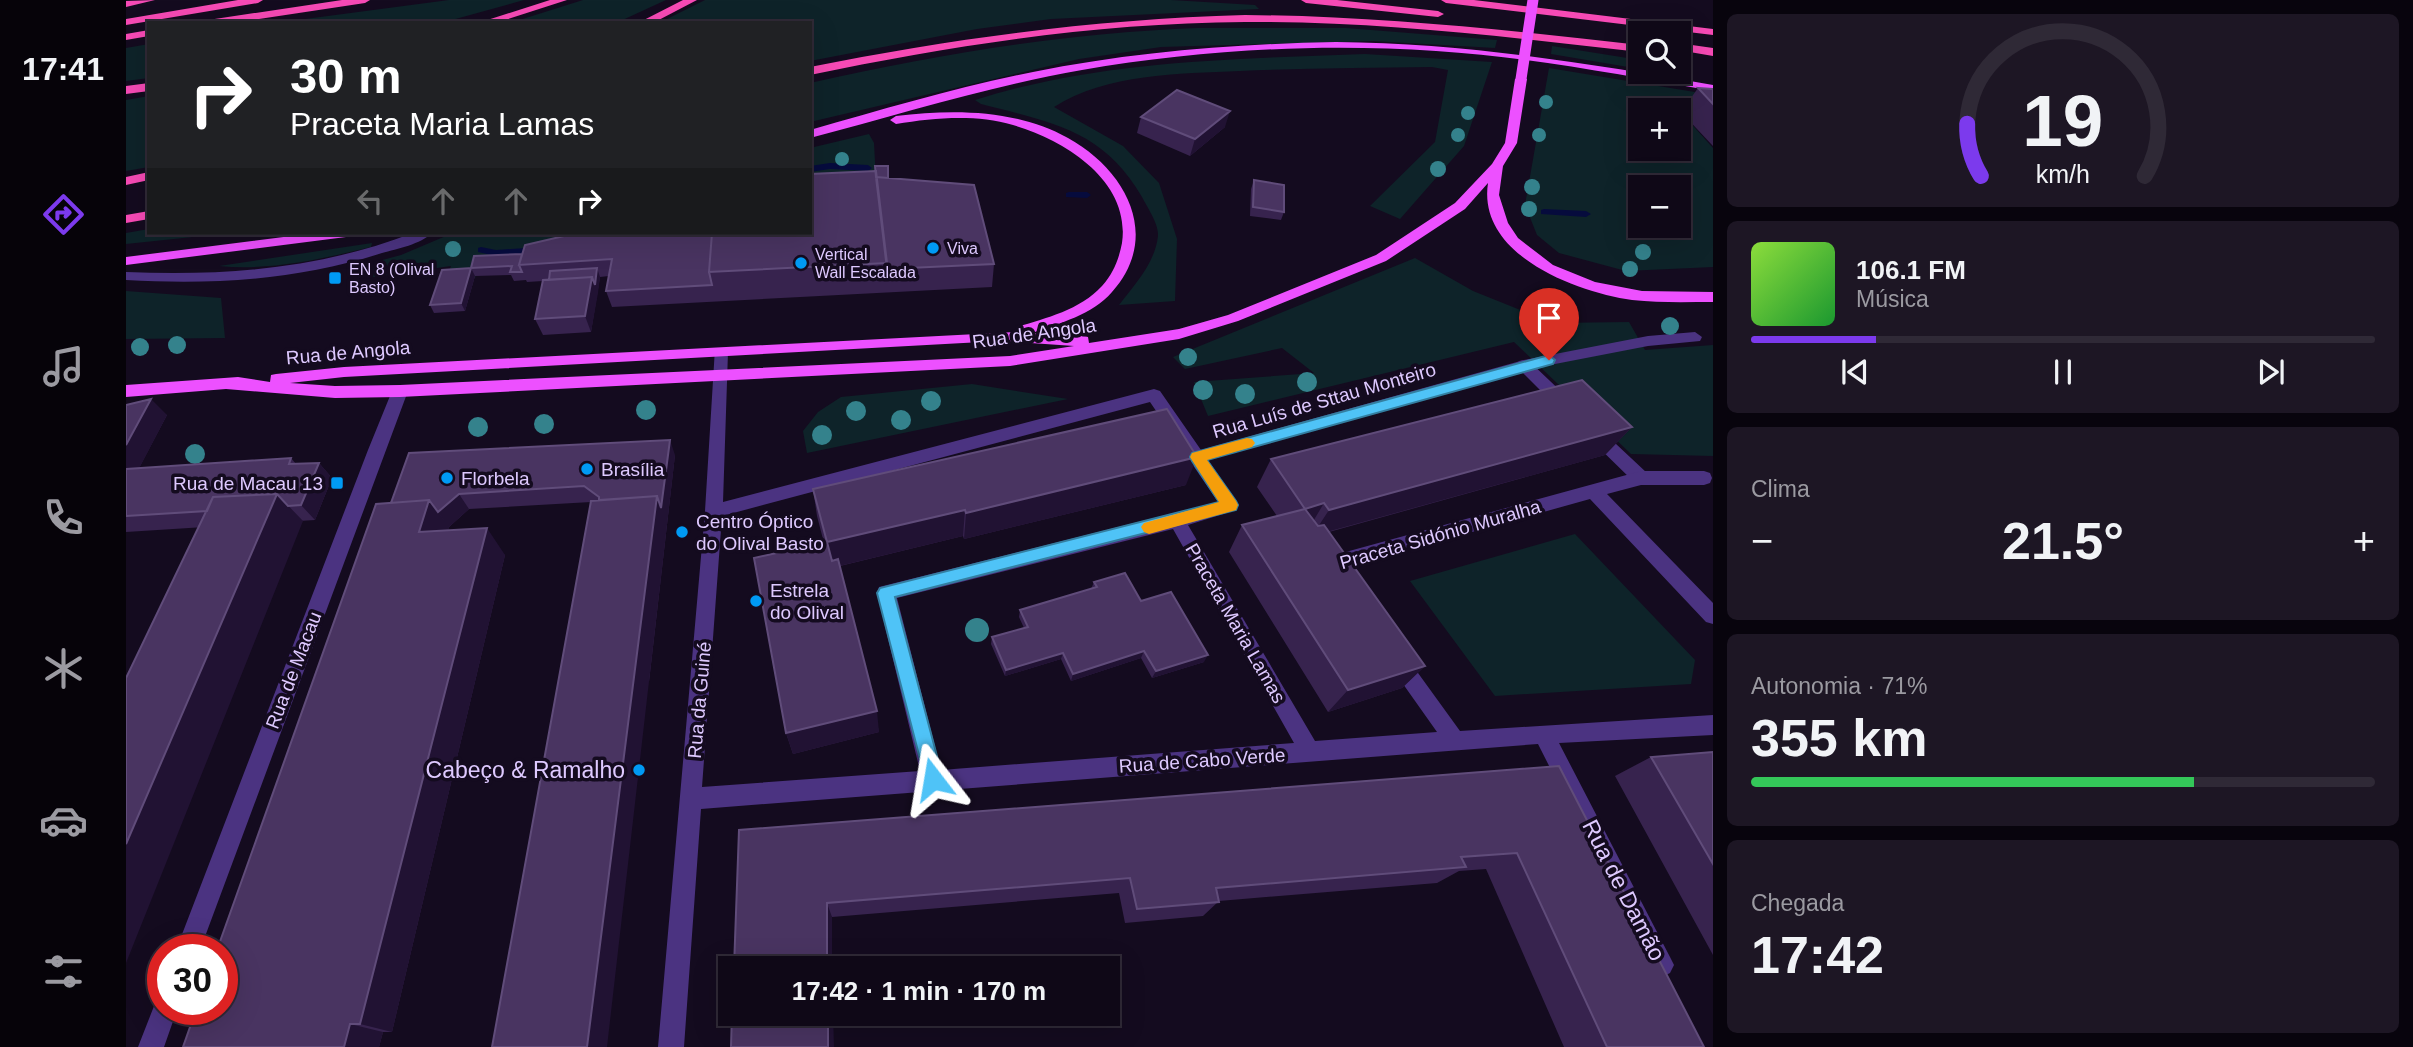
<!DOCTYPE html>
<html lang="pt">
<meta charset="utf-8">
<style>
body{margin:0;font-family:Helvetica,sans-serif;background:#1d1624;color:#f1f3f6;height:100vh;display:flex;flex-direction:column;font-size:26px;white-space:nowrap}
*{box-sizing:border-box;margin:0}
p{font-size:23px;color:#9b9aa1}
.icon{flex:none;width:38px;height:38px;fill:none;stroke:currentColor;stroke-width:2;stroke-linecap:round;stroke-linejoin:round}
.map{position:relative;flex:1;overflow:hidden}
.side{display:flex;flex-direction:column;gap:14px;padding:14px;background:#08040d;width:700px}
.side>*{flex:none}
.guide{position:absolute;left:21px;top:21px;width:665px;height:214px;border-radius:0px;box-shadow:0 7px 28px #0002,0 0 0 2px #2f2936;background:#202124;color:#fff;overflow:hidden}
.buttons{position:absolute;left:1502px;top:21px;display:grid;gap:14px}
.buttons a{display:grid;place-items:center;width:63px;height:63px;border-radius:0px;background:#0f0817;box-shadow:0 7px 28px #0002,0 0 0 2px #2f2936;font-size:35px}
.speed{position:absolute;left:21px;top:934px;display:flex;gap:14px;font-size:35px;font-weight:700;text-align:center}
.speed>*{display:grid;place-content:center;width:91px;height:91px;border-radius:50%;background:#0f0817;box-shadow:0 7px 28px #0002,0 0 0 2px #2f2936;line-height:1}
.speed .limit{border:10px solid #d22;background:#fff;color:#111}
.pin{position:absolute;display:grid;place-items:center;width:60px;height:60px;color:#fff;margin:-72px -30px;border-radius:50% 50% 50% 0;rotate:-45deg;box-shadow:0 0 7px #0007}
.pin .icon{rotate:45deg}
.me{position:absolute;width:77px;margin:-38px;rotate:346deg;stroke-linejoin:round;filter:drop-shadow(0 0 5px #0008)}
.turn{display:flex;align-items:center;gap:24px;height:147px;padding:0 28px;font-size:32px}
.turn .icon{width:91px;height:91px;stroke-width:2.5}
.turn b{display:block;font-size:49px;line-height:60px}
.lanes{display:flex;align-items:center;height:66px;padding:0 28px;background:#0003;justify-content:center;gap:35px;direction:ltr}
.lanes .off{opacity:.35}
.big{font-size:52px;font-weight:700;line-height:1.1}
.side .tile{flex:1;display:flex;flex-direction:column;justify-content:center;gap:10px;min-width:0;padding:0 24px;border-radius:10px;background:#1d1624}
.side .dial{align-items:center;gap:0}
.dial svg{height:182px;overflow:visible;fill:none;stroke:#2f2936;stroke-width:7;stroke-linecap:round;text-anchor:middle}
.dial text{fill:#f1f3f6;stroke:none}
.song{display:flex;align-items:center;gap:21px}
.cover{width:84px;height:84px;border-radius:10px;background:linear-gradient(135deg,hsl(90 70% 55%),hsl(130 70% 35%))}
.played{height:7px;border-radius:4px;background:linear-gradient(90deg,#7c3aed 20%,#2f2936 20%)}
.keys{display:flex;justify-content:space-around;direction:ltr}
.heat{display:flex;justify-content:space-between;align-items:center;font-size:38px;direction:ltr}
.charge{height:10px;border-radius:5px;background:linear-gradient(90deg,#34c759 71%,#2f2936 0)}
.trip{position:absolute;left:592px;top:956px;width:402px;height:70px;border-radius:0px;background:#0f0817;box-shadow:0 7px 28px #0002,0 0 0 2px #2f2936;font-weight:700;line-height:70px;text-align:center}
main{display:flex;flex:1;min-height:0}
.tab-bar{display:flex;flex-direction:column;width:126px;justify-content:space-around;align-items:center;background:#060309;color:#9b9aa1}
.tab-bar .icon{width:49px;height:49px}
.tab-bar .current{color:#7c3aed}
.tab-bar b{font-size:32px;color:#f1f3f6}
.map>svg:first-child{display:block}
.green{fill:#0e2329;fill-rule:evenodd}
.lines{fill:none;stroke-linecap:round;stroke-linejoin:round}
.stream{fill:#060b3d;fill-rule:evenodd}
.service{fill:#4b3381;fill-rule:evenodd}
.minor{fill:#4b3381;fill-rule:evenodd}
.primary{fill:#ed50ff;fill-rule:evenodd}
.trunk{fill:#f64ab5;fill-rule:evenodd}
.primary-bridge{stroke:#ed50ff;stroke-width:11}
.tree{fill:#34828c}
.wall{fill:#37234e}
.shaded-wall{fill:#211233}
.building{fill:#493461;stroke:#604c7a;stroke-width:2}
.route{fill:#4fc3f7;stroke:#337fa1;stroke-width:2}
.slow{fill:#f59e0b}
.poi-dot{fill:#009af4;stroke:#140b1f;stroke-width:2.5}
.labels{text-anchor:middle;stroke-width:7;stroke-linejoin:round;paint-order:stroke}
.far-poi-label{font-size:16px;fill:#dec9ff;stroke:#140b1f;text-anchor:start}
.street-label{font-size:19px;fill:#dec9ff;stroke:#140b1f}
.poi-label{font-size:19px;fill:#dec9ff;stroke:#140b1f;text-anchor:start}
.near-poi-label{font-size:23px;fill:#dec9ff;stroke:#140b1f;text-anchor:end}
.near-street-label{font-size:23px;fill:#dec9ff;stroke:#140b1f}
</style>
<main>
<nav class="tab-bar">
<b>17:41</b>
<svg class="icon current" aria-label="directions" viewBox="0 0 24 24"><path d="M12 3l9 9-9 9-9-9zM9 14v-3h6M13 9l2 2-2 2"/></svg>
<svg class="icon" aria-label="music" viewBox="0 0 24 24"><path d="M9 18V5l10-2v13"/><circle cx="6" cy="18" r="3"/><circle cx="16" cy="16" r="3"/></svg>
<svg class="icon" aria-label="phone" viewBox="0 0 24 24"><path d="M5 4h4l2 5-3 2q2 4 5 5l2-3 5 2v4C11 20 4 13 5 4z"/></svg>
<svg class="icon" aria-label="climate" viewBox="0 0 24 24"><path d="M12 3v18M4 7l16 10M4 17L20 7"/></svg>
<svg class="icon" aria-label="car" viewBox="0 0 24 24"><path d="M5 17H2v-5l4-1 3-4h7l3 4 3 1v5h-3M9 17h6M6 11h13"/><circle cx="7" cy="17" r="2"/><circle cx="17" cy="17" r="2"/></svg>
<svg class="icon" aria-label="filters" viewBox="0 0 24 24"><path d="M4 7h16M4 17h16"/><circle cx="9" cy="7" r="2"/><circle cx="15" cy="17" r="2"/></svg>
</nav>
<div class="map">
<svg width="1587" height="1047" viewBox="0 0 1587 1047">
<rect width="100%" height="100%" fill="#140b1f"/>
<path class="green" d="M323,0H398L315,23H149Z
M457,0H540L490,23H384Z
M579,0H1045L1129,5L1133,9L925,19L851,29L684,61V23H533Z
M1071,28H1220L1371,40L1369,48L1247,41L1035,47L953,59L684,122V83C812,54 940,33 1071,28Z
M23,44V78L0,81V48Z
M1426,46L1514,60V69L1425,54Z
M1239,54L1366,62L1338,146L1274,219L1244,206L1309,142L1322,70L1306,67C1242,68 1178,68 1114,71C1052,74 982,73 928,107L997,146L1033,183L1051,239L1049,301L993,305C1009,284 1029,263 1032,236C1033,224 1021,207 1016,197C977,129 924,122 855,104L849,100C975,60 1107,59 1239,54Z
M1423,68L1587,95V109H1552L1587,148V267L1500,271L1433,253L1411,235L1399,205ZM1514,110H1552V149H1514ZM1514,187H1552V226H1514Z
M23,96V167L0,171V100Z
M743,134L748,143L750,181L684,188V148Z
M23,229V233H105L0,244V233Z
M327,233H500L353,264L349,278H320L325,266L241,278L249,262L275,255Z
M246,243L245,247C197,259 143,271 93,266Z
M1289,258L1347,291L1427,323L1503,322L1519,350L1587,345V456L1505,454L1388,342L1082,416L1068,382L1188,373L1156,348L1059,369L1047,357Z
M0,291L95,298L99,338L0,339Z
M846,384L942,399L681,453L677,431L692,412L715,397Z
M1449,534L1569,660L1565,684L1369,696L1284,581Z"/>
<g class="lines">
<path class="stream" d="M704,163L742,165L746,168L742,171L704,169L684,172V166Z
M943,192H961L965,195L961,198L940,197V193Z
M1418,209L1460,211L1465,214L1460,217L1415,214V210Z
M355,247L370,250L414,247L419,250L414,253L370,256L352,252V248Z"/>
<path class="service" d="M287,233H306C295,244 271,249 256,253C172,280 88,285 0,280V272C100,276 193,269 287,233Z
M1398,360L1403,361L1444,400L1446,404L1444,408H1432L1393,369L1390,365L1393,361Z
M1468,427L1474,429L1521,473L1523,478L1521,483H1509L1462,437L1460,433L1462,429Z"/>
<path class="minor" d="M1569,332L1576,337L1574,341L1522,346L1398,370L1082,460L1113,505L1110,510L1062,525L1189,741L1311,732L1265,667L1262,661L1265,655L1272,652L1279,655L1334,731L1587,715V735L1433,743L1544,957L1548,965L1544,973L1536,977L1528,973L1412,744L575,809L558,1047H532L579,511L589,348H599L602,352L597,502L1028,389L1034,391L1075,450L1398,360L1522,336ZM1024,402L1092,502L753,587L751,593L794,771L576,787L596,516ZM1047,529L1168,743L815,770L771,598Z
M274,385L282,391L74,950H50L242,450L266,391Z
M1515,471H1578L1584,473L1586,478L1584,483L1578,485H1515L1481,494L1587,603V624L1580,622L1464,499L1217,568L1214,574L1208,577L1202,574L1196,564L1199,559L1205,556Z
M37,999V1010H51L38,1047H12L30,1001Z"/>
<path class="primary" d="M1210,42C1337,43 1461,63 1587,85V91C1495,75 1403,57 1310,51C1192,43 1072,50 956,70C864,86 775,114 684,138V130C758,109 832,87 907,72C1007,52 1108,44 1210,42Z
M1395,76L1401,79L1391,143L1377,166L1373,195L1382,223L1392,238L1427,265L1469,282L1516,291L1587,292V302C1560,302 1533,303 1506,300C1450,292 1351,255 1362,183L1339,209L1260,261L1112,321L1053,339L884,366L274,397L209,398L100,389L0,397V385L112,377L144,382L145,375L150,374L218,367L889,332L891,327C920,318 954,310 976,286C987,274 993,259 996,243C1005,181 939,140 887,125C849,114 808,118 770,124L764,120L770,116C828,109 889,109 942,138C1000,170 1036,236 986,292C966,315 934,323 906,333L957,336L962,337L963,343L1053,329L1102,315L1250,255L1329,203L1366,164L1379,143L1389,79ZM874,341L948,346L884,356L274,385L209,386L164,383L218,377Z
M189,233H227L220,237L0,265V257Z"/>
<path class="trunk" d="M29,0L0,7V1Z
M112,0H137L132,3L0,25V19Z
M216,0H244L239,3L107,23H77L82,20Z
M424,0H441L370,23H352Z
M557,0H571L527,23H512Z
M1175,0H1211L1312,11L1318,14L1312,17L1180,3Z
M1315,0H1348L1587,29V35L1320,3Z
M1119,15C1252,16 1382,30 1514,45V52C1383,37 1251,21 1119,22C972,23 828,45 684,75V67C828,38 972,19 1119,15Z
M23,30V36L0,40V34Z
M1552,43L1587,48V56L1552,50Z
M23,83V91L0,94V86Z
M23,172V180L0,185V177Z
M23,211V219L0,223V215Z"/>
<path class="primary-bridge" d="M1395,79L1407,0"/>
</g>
<g class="tree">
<circle cx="1420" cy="102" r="7"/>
<circle cx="1342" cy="113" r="7"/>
<circle cx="1332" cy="135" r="7"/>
<circle cx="1413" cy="135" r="7"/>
<circle cx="716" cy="159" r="7"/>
<circle cx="1312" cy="169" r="8"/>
<circle cx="1406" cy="187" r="8"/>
<circle cx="1403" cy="209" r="8"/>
<circle cx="327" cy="249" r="8"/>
<circle cx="1517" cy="252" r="8"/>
<circle cx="1504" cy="269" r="8"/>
<circle cx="1544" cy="326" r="9"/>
<circle cx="51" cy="345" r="9"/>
<circle cx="14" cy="347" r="9"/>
<circle cx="1062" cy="357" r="9"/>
<circle cx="1181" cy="382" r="10"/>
<circle cx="1077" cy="390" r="10"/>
<circle cx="1119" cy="394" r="10"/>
<circle cx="805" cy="401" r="10"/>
<circle cx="520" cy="410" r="10"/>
<circle cx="730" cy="411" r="10"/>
<circle cx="775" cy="420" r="10"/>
<circle cx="418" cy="424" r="10"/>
<circle cx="352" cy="427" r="10"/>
<circle cx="696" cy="435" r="10"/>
<circle cx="69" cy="454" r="10"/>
<circle cx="851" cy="630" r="12"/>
</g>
<path class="wall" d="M1572,88L1587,89V146L1555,112Z
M1015,117L1099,127L1064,156L1011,133Z
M762,178L868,264L866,287L486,307L480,291L483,276L474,277L465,332L417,335L409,319L417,281L401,282L400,280L388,281L385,275L349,276L345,268L396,254L684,233Z
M1128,180L1158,212L1155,220L1124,216L1125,189Z
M345,268L349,276L339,311L308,313L304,305Z
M0,405L41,415L13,468L165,458L170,464L193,463L206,478L189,520L0,532Z
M1506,427L1479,455L1203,532L1299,666L1276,688L1202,712L1103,552L1116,525L1151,516L1131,487L1145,459Z
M549,455L523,682L465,502L343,509L323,527L322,530L379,555L266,1032H257L253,1047H57L265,503Z
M1060,485L838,539L837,536L714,566L753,732L667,754L660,733L698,543L691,516L687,489Z
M968,582L1015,601L1078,662L1026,678L1015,658L945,681L935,659L879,676L865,644L866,637L898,628L893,617L894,610L965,589Z
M1587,752V955L1489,776L1525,757Z
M1433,766L1578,1047H1438L1360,869L1333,871L1311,883L1093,901L1077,916L999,923L993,893L706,917L613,830Z"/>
<path class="shaded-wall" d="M1104,111L1099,127L1064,156L1069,139Z
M345,268L349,276L339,311L335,303Z
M471,268L474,277L472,293L469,285Z
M466,277L472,293L465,332L459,316Z
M25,399L41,415L4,486L0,482V445Z
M1506,427L1479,455L1186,536L1203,510Z
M544,440L549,455L481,1047H461L531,496Z
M1071,457L1060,485L838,539L840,513Z
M193,463L206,478L189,520L175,505Z
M151,494L177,521L0,963V844Z
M333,494L343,509L323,527L312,512Z
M303,500L323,527L313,558L293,532Z
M1198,503L1182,530L1179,509Z
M839,510L837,536L705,568L701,542Z
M361,528L379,555L266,1032L234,1024Z
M1018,651L1015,658L945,681L947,674Z
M937,653L935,659L879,676L880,670Z
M1082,655L1078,662L1026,678L1030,671Z
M1299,666L1276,688L1202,712L1222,690Z
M751,711L753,732L667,754L660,733Z
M701,903L706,917V968H701Z
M702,1013H707L708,1047H702Z
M224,1024L257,1032L253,1047H218Z"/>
<path class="building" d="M1572,88L1587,89V104Z
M1051,90L1104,111L1069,139L1015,117Z
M749,166H762V178L750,177Z
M750,171L761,263L583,272L586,233H684V174Z
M750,177L848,185L868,264L761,269Z
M1128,180L1158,185V212L1127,207Z
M482,233H586L583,272L586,285L480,291L486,259L393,265L399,245L438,236Z
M396,254L393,265L396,272H384L386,266L345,268L348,256Z
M345,268L335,303L304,305L316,270Z
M471,268L469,285L466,277L423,280L424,271Z
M466,277L459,316L409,319L417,280Z
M1456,380L1506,427L1203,510L1198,503L1179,509L1145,459Z
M25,399L0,445V405Z
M1041,409L1071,457L840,513L839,510L701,542L687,489Z
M544,440L535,508L531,496L473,500V497L458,486L333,494L312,512L303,500L265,503L283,453Z
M165,458L163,464L193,463L175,505L162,506L151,494L87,497L81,511L0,516V469Z
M151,494L0,844V678L87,497Z
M531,496L461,1047H366L465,501Z
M303,500L293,532L361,528L234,1024H224L218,1047H57L70,1010H96V950H91L250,504Z
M1179,509L1192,526L1198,525L1299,666L1222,690L1116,525Z
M701,542L706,561L712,559L751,711L660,733L628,558Z
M999,573L1015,601L1045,592L1082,655L1030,671L1018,651L947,674L937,653L880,670L866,637L902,627L894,610L971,587L968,582Z
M1587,752V864L1525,757Z
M1433,766L1578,1047H1481L1391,853L1335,857L1340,867L1090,888L1093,902L1011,909L1004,878L701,903V968H608L613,830Z
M606,1013H702V1047H605Z"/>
<path class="route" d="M1423,355L1429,360L1427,364L1081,460L1110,501L1112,505L1110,510L769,597L817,779L814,786L807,789L801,786L751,593L754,588L1093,502L1066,461L1064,457L1066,453Z"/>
<path class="slow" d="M1121,438L1126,439L1129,443L1126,447L1081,460L1110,501L1112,505L1110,510L1023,534L1018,532L1015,527L1018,523L1093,502L1064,457L1066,453Z"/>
<g class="poi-dot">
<circle cx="807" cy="248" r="7"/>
<circle cx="675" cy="263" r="7"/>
<rect x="202" y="271" width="14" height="14" rx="3.5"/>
<circle cx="461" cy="469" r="7"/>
<circle cx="321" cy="478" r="7"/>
<rect x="204" y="476" width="14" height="14" rx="3.5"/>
<circle cx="556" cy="532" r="7"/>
<circle cx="630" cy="601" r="7"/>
<circle cx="513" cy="770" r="7"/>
</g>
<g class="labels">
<g class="far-poi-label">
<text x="821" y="254">Viva</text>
<text x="689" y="260">Vertical<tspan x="689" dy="18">Wall Escalada</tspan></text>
<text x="223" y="275">EN 8 (Olival<tspan x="223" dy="18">Basto)</tspan></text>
</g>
<g class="street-label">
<text transform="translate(908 333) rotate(-8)" y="7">Rua de Angola</text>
<text transform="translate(222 352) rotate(-5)" y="7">Rua de Angola</text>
<text transform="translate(1198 400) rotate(-16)" y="7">Rua Luís de Sttau Monteiro</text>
<text transform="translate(1314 534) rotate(-16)" y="7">Praceta Sidónio Muralha</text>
<text transform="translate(1110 623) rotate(60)" y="7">Praceta Maria Lamas</text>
<text transform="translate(167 670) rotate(-69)" y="7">Rua de Macau</text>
<text transform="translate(573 700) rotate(-85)" y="7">Rua da Guiné</text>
<text transform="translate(1076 760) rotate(-4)" y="7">Rua de Cabo Verde</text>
</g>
<g class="poi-label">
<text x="475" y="476">Brasília</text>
<text x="335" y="485">Florbela</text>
<text x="197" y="490" text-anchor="end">Rua de Macau 13</text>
<text x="570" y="528">Centro Óptico<tspan x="570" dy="22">do Olival Basto</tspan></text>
<text x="644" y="597">Estrela<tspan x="644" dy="22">do Olival</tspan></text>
</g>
<g class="near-poi-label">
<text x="499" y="778">Cabeço &amp; Ramalho</text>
</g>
<g class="near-street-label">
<text transform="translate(1498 890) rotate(63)" y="8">Rua de Damão</text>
</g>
</g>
</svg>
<div class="buttons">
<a><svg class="icon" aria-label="search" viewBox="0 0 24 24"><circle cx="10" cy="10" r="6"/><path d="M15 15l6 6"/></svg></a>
<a>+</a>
<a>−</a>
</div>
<div class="speed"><div class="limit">30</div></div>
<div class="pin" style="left:1423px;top:360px;background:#d93025"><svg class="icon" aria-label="arrive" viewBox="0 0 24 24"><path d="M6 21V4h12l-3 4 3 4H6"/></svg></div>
<svg class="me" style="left:807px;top:779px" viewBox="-20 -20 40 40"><path d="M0-17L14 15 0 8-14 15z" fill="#4fc3f7" stroke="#fff" stroke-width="4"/></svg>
<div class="trip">17:42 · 1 min · 170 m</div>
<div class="guide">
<div class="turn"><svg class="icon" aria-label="right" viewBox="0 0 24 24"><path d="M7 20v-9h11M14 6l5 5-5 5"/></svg><div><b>30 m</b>Praceta Maria Lamas</div></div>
<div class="lanes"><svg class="icon off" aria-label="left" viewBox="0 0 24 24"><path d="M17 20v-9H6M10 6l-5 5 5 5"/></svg><svg class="icon off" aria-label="ahead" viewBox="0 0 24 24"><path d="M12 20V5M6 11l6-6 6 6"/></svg><svg class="icon off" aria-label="ahead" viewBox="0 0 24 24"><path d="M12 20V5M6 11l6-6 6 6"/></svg><svg class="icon" aria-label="right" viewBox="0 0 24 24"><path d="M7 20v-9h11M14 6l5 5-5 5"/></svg></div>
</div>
</div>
<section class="side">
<div class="tile dial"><svg viewBox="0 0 100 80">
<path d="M14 69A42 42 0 1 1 86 69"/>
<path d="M14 69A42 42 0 0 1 8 46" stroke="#7c3aed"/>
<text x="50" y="56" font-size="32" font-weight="700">19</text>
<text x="50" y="72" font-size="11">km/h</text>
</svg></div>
<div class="tile">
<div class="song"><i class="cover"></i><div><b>106.1 FM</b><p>Música</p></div></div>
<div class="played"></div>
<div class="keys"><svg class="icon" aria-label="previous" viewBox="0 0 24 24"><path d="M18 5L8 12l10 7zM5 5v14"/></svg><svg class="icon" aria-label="pause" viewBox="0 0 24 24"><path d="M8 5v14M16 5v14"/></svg><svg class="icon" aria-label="next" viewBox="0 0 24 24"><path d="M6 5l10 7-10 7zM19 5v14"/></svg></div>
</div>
<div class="tile"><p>Clima</p>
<div class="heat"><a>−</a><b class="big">21.5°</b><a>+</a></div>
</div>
<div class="tile"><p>Autonomia · 71%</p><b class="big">355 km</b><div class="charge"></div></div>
<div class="tile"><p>Chegada</p><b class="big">17:42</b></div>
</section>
</main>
